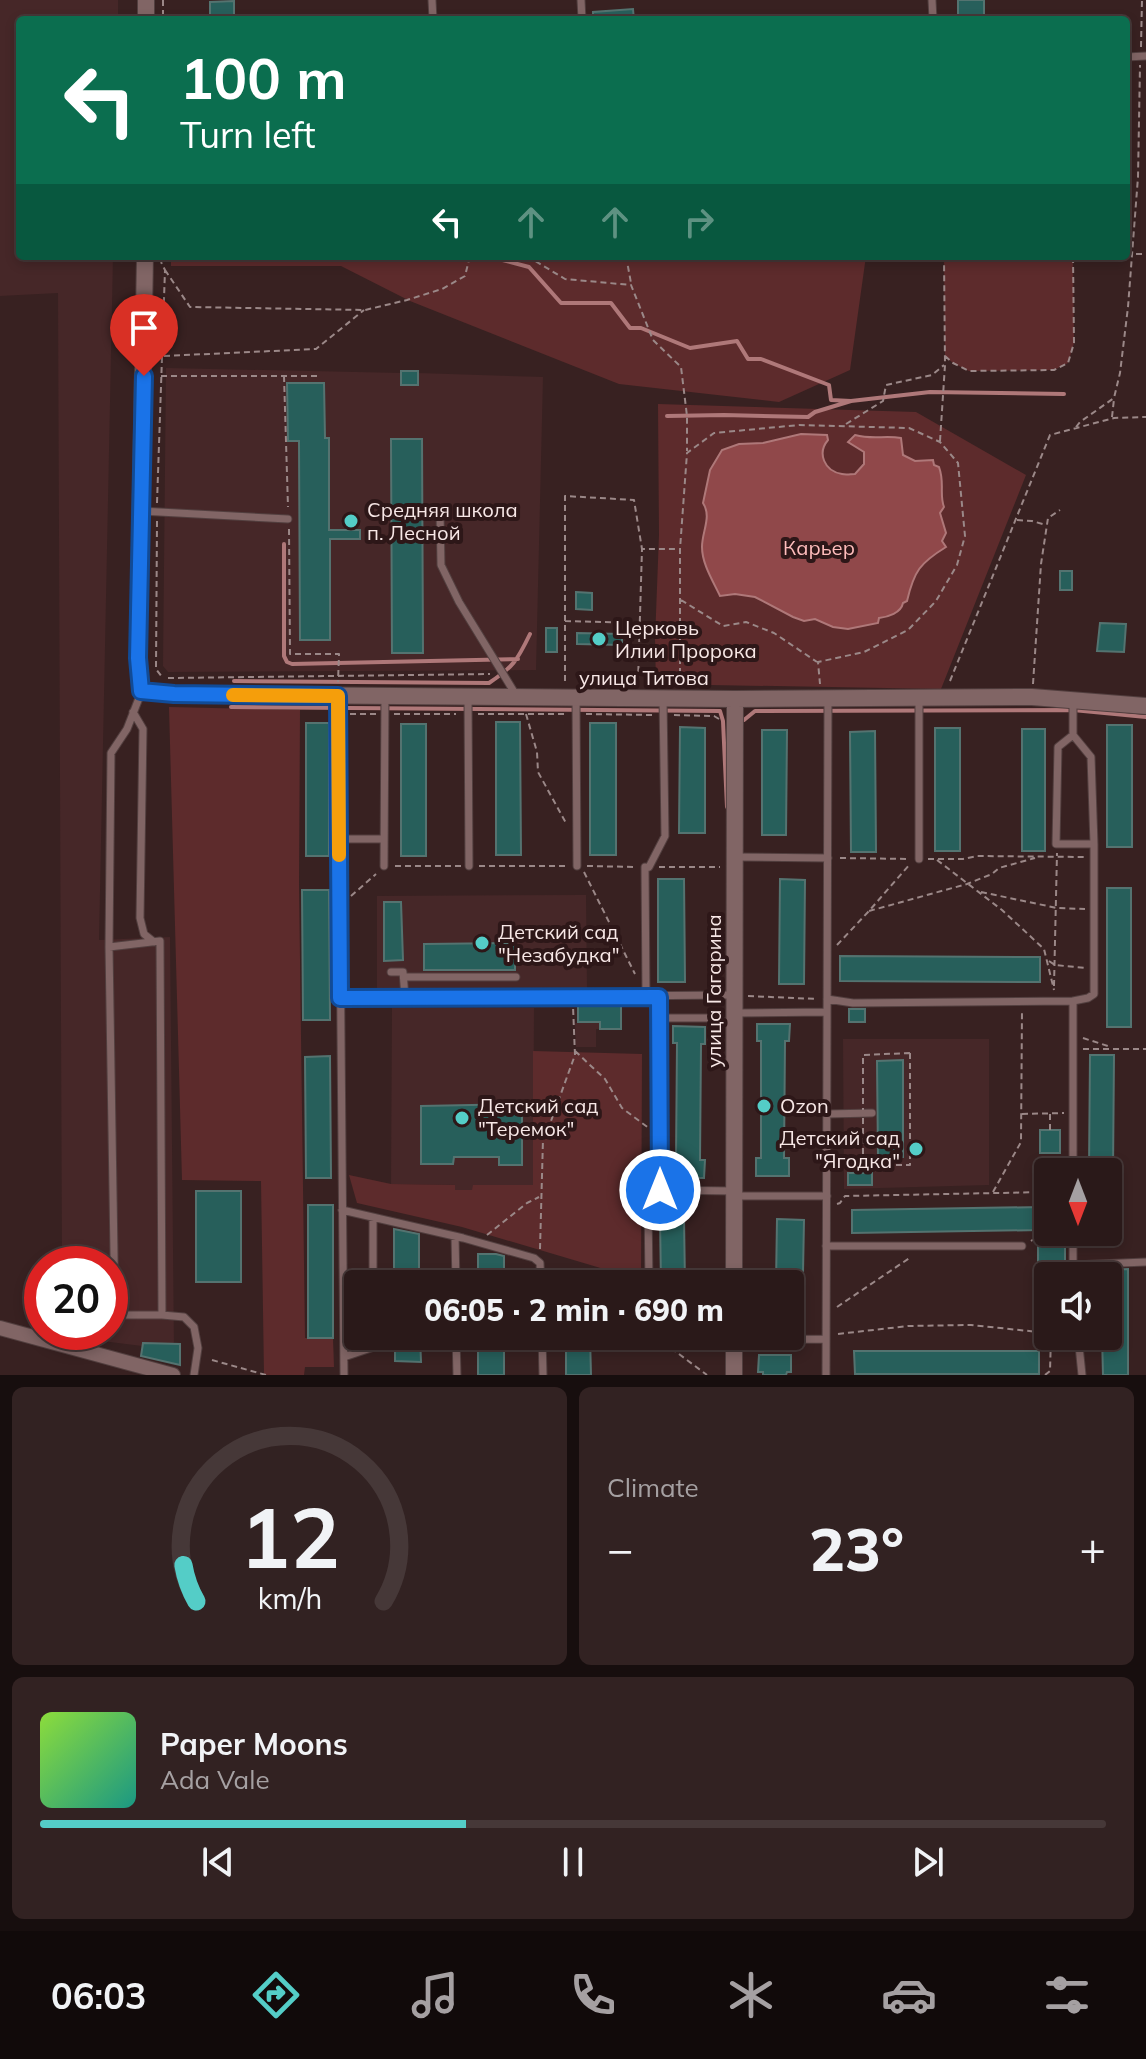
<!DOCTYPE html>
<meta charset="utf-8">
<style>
body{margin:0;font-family:Mulish,sans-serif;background:#322222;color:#f1f3f6;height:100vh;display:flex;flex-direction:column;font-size:30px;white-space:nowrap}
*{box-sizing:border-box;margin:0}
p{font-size:26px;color:#a5a0a2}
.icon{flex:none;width:44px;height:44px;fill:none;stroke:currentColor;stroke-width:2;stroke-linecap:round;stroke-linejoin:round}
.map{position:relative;height:1375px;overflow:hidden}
.panel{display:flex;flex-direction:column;gap:12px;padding:12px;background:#170e0e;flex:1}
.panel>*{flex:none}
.top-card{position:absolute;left:16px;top:16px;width:1114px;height:244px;border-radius:8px;box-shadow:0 4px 12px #0003,0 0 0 2px #463838;background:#0b6e4f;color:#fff;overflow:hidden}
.needle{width:52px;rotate:180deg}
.controls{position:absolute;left:1034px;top:1158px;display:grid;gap:16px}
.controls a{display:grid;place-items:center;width:88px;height:88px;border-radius:8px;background:#2a1919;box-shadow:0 4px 12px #0003,0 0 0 2px #463838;font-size:40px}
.speed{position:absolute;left:24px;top:1246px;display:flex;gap:16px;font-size:40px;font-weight:700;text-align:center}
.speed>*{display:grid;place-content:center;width:104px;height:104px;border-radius:50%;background:#2a1919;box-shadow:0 4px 12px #0003,0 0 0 2px #463838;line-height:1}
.speed .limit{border:12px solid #d22;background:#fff;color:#111}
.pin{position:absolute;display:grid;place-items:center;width:68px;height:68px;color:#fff;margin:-82px -34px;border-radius:50% 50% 50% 0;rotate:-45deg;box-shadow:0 0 8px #0007}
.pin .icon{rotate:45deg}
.me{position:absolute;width:88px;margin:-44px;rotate:0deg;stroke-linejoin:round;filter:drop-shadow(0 0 6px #0008)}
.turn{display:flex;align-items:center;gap:28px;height:168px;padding:0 32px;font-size:36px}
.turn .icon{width:104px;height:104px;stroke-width:2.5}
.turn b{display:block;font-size:56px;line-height:68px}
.lanes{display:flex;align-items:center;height:76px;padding:0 32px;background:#0003;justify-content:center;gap:40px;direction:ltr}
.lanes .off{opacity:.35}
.big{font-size:60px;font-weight:800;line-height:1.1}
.panel .card{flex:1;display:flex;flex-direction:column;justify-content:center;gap:12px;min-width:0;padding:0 28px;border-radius:12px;background:#322222}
.panel .dial{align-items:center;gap:0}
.dial svg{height:208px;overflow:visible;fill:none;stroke:#463838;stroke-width:7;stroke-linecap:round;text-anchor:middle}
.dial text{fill:#f1f3f6;stroke:none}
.song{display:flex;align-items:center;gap:24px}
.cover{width:96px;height:96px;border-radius:12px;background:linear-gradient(135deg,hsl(90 70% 55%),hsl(170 70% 35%))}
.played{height:8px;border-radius:4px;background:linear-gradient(90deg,#54cdc7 40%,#463838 40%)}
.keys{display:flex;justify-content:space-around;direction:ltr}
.heat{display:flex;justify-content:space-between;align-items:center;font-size:44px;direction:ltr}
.panel .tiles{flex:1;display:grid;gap:12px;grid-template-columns:1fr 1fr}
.card:last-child{grid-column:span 2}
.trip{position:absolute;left:344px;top:1270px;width:460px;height:80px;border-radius:8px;background:#2a1919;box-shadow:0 4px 12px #0003,0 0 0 2px #463838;font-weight:800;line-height:80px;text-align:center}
.dock{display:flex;height:128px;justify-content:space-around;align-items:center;background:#110a0a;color:#a5a0a2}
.dock .icon{width:56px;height:56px}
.dock .selected{color:#54cdc7}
.dock b{font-size:36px;color:#f1f3f6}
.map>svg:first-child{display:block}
.built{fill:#462728}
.green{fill:#5d2b2c}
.water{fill:#90484a;stroke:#af7879;stroke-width:2}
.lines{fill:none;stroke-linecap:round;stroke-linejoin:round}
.stream{stroke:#af7879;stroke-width:4}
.building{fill:#275f5b;stroke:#547370;stroke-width:2}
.service-casing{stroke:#523f3f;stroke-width:9}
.minor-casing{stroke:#523f3f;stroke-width:16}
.tertiary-casing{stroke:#523f3f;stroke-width:18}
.path{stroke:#9b8888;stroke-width:2;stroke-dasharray:6 4;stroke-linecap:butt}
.service{stroke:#816565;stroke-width:7}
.minor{stroke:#816565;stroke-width:14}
.tertiary{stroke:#816565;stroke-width:16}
.route-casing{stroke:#114b97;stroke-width:20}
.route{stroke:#1a73e8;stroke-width:14}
.slow{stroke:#f59e0b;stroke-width:14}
.poi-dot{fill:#54cdc7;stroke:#2d1718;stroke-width:3}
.labels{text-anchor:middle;stroke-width:8;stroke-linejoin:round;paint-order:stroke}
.poi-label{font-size:20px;fill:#f7e7e6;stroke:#2d1718;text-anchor:start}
.park-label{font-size:20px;fill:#ffbdbc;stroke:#2d1718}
.street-label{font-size:20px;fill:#f7e7e6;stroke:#2d1718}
</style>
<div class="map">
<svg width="1146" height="1375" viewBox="0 0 1146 1375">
<rect width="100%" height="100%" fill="#382121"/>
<path class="built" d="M0,0H118V20H20V256H113L99,940L170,937L174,1350L62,1336V1332H110V1264H62L58,293L0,296Z
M166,368L401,373V371H418V373L543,377L536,670L168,672L163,666Z
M586,895L587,989L377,990V896Z
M392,1008H534L533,1185H473V1190H455V1185L391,1184Z
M585,1015H600V1029H596V1047H576L575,1023L585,1022Z
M843,1039H989V1185L844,1189Z"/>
<path class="green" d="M171,256H866L850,370L779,402L619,384L410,301L341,266H171Z
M944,256H1073L1074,343L1068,363L1054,370L969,371L953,363L945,356Z
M658,404L916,412L1026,475L941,689L656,684L655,640L659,535Z
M169,707L300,710L299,884L305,1338H333L334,1367H305L304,1375H264L261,1181L182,1180Z
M533,1051L642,1054L641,1280L462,1227L357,1203L349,1175L391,1184L455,1185V1190H472L473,1185H533Z"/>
<path class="water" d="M801,434L827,435L828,440C817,453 824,471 842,474C846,475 851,474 855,474L864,464V452L848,442L855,435C874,440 884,435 901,438L903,455L915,461L933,460L934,465L939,467C945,483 939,494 944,507L940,513L946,533L942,541L946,547C920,563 914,571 907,601L903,603C901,613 888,617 879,618L878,623L848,629L833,627L815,619L804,621L793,617L755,597L735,594L720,596C713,581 702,564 702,547C702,531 712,517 703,503L710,470L722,450L739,444L763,443Z"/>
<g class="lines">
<path class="stream" d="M487,256L529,267L561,303H611L630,328H641L690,348L737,341L748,359H761L829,385L831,400L851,401
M667,416L724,415L808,417L815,412L851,401L930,392L1064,394
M284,544V656L287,662L292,664L518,659
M234,681L489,683C513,667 517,661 530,634
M231,707L720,711L723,721L727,807
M744,720L755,711L1073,710L1146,717"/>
</g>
<path class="building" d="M958,0H984V20H958Z
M234,1V20H210V2Z
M633,9L634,20H593V12Z
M401,371H418V385H401Z
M287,383H324L325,438H329V530H360V539H330V640H300L299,441H288Z
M391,439H422L423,653H392Z
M1060,571H1072V590H1060Z
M576,592L592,593V610L576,609Z
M1100,623L1126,624L1124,652L1097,651Z
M546,628H557V652H546Z
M577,633L622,634V645L577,644Z
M496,722H520L521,855H496Z
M306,723H329V856H306Z
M590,723H616V855H590Z
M401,724H426V856H401Z
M1107,725H1132V847H1107Z
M680,727L705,728V833H679Z
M935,728H960V851H935Z
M1022,729H1045V851H1022Z
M762,730H787L786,835H762Z
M875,731L876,852H851L850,732Z
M658,879H684L685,982H658Z
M780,879L805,880L804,984H779Z
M1107,888H1131V1027H1107Z
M302,890H329L330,1020H303Z
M384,902H401L403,960L384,961Z
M515,943V970H424V944Z
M840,956L1040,957V982L840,981Z
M621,1002V1029H600V1022H578V1003Z
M849,1009H865V1022H849Z
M757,1024H790L789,1041H785L784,1158H789V1176H756V1158H761V1041H757Z
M673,1026L705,1027V1044H701L700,1160H705L704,1178H672V1160H676L677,1043H673Z
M1090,1055H1114L1113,1172H1089Z
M330,1056L331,1178H306L305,1057Z
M903,1060V1157H878L877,1061Z
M522,1104V1165H499V1157H454L453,1164H421V1106Z
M1040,1130H1060V1153H1040Z
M848,1173H872V1185H848Z
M196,1191H241V1282H196Z
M308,1205H333V1338H308Z
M1040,1207V1230L852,1233V1210Z
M660,1218H684L685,1284H661Z
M777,1219L804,1220L802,1326L790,1325V1284H776Z
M394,1229L419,1234V1284H394Z
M1089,1232H1113V1243H1089Z
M1038,1243H1065V1276H1048V1294H1038Z
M478,1254H496L504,1256V1284H478Z
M1128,1269V1375H1103L1102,1336H1108V1270Z
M395,1336H420L421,1362L395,1361Z
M478,1336H504V1375H478Z
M566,1336H590L591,1375H566Z
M143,1343L180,1344V1365L141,1356Z
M854,1351H1039V1374H855Z
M759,1355H791V1372H787L786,1375H763V1372H758Z"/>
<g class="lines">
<defs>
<path id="service" d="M432,0L433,20
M581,0L582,20
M932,0L933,20
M1126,57L1146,56
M141,511L288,519
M440,513L441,565L459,602L516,695
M141,693L127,729L111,753L109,947L115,1315H162L184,1317L194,1327L198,1348L194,1375
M338,697L344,1375
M468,697L469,866
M576,698L577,866
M919,698V859
M133,712L143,729L140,918L144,934L154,942
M1073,735L1058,747L1056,844H1094
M339,839H384
M735,857L828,858
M384,866L385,696
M645,867L646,996
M649,867L665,836L663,698
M109,947L160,941L162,1315
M391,972H403L405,997
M404,977H516
M659,997L660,1190
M340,998L734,995
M827,999L853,1003L1073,1001V1172
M1073,1001L1088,998L1094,994V844L1091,757L1073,735V702
M736,1013L827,1012
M659,1018H721
M827,1114L872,1113
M734,1196H827
M342,1210L463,1238L534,1258L540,1263L541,1284
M373,1217V1284
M455,1236L456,1284
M826,1246H1022
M1073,1265V1232
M1074,1276L1073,1265L1146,1262
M649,1284L648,1202L660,1190L734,1191
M456,1336L457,1375
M542,1336L543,1375
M1078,1336L1082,1375
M736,1340L826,1339
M344,1357L374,1347V1336
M826,1375L828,698"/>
<path id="minor" d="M0,1328L173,1375"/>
<path id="tertiary" d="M146,20V0
M145,256L138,658L141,691L174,694L735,699L1032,697L1146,706
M734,1284L735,699
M734,1336V1375"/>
</defs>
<use href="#service" class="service-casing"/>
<use href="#minor" class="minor-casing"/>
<use href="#tertiary" class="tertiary-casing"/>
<path class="path" d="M163,0V20
M1141,47L1142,0
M1126,254H1146
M527,256L565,279L631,285L653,340L681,367L687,416V451
M626,256L631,283
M165,270L190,307L365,310L407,300L442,289L465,276L470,256
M164,356L316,349L364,310
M945,356L953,363L969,371L1054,370L1068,363L1074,343L1073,256
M161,376H318
M284,376L288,507
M1112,417L1114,399
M846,424L883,401L886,385L932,375L944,365
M1076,427L1080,422L1114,398L1120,373L1128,307L1138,177L1140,65
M940,441L945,365L944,256
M157,503L165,270L161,262
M1017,520L1032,521L1046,525
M157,521L156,669L162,677
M289,529L290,654H339L338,682
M681,600L723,626L746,622L774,633L817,662
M565,621L639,623
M168,678L490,674
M565,681V496L634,500L642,549
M950,681L1050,435L1114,418L1146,417
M638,682L642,549H678
M680,684V549L687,453L714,433L799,425L909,428L940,442L958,463L965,536L957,565L936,601L908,630L864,652L818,662L820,684
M1033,684L1041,564L1048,518L1060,510
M350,714H376
M394,714H456
M478,714H564
M526,714L537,752L538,772L566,823
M586,714L652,715
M674,715L714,716L719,719
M840,858L910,859
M928,859H963L977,856L1085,857
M937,860L1002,910L1044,949L1054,990
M395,866H461
M479,866H569
M587,866L637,867
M659,867H720
M584,872L635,974
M981,892L1057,908L1085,909
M351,896L376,874
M869,911L967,884L992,874L999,868L1035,858
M837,945L869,911L910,864
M1049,961L1055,965L1085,968
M1054,986L1057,853
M748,996L817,999
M1083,1038L1111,1047
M1083,1049H1146
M575,1051L605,1079L622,1108L650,1129
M910,1053V1165H863V1055Z
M1022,1114L1064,1113
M1050,1130V1114
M993,1192L1021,1142L1022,1010
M837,1204L840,1203L845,1196L1048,1192
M487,1235L527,1203L539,1197
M1031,1241L1037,1237H1064
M540,1249L543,1139L551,1121L575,1055L573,1006
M551,1269L566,1270L602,1284
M837,1307L911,1257
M838,1334L908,1326L971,1325L1048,1333
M655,1336L707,1375
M212,1360L266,1375
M1045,1375L1050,1371L1051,1336"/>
<use href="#service" class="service"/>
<use href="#minor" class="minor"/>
<use href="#tertiary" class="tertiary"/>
</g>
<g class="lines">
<defs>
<path id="route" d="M144,376L138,658L141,691L174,694L338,696L340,998L659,997L660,1190"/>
</defs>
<use href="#route" class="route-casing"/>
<use href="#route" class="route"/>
<path class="slow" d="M233,695L338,696L339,855"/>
</g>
<g class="poi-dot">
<circle cx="351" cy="521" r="8"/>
<circle cx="599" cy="639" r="8"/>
<circle cx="482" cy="943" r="8"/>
<circle cx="764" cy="1106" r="8"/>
<circle cx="462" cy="1118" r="8"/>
<circle cx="916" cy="1149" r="8"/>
</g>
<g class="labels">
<g class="poi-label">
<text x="367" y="517">Средняя школа<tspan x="367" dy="23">п. Лесной</tspan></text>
<text x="615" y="635">Церковь<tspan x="615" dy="23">Илии Пророка</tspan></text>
<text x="498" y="939">Детский сад<tspan x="498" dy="23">"Незабудка"</tspan></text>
<text x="478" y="1113">Детский сад<tspan x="478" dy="23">"Теремок"</tspan></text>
<text x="780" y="1113">Ozon</text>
<text x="900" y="1145" text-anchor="end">Детский сад<tspan x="900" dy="23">"Ягодка"</tspan></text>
</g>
<g class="park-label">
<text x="819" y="555">Карьер</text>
</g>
<g class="street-label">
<text x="644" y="685">улица Титова</text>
<text transform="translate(714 991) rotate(-90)" y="7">улица Гагарина</text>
</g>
</g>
</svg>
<div class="controls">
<a><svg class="needle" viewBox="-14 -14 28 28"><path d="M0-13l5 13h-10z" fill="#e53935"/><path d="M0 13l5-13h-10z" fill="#a5a0a2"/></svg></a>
<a><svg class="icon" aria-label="sound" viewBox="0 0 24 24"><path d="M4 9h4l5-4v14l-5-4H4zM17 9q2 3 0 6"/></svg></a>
</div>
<div class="speed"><div class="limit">20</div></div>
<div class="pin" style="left:144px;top:376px;background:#d93025"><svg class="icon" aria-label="arrive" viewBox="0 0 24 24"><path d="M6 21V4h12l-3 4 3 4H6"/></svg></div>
<svg class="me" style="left:660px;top:1190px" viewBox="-20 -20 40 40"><circle r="17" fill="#1a73e8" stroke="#fff" stroke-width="3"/><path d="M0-11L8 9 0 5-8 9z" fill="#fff"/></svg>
<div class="trip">06:05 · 2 min · 690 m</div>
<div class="top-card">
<div class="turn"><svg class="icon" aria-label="left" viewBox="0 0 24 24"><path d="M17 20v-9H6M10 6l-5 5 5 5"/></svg><div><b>100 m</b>Turn left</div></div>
<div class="lanes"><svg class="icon" aria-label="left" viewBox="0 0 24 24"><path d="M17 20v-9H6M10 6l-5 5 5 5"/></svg><svg class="icon off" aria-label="ahead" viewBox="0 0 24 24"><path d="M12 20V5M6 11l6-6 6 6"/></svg><svg class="icon off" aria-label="ahead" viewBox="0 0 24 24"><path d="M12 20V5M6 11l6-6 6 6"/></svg><svg class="icon off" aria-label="right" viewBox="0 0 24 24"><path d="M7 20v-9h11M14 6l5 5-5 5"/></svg></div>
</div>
</div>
<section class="panel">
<div class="tiles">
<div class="card dial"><svg viewBox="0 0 100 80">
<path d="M14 69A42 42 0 1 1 86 69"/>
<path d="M14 69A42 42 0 0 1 9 55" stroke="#54cdc7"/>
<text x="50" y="56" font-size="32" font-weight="700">12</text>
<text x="50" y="72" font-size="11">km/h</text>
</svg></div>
<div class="card"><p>Climate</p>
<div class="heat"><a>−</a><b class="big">23°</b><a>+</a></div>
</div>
<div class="card">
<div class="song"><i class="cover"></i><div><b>Paper Moons</b><p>Ada Vale</p></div></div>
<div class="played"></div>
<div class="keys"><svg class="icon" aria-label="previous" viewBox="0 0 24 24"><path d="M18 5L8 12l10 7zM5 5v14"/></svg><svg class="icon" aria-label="pause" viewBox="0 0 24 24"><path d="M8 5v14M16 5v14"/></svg><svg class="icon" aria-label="next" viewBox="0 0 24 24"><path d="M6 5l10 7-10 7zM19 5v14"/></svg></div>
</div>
</div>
</section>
<nav class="dock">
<b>06:03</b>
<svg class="icon selected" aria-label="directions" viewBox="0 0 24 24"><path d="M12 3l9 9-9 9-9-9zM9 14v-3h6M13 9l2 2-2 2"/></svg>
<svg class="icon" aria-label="music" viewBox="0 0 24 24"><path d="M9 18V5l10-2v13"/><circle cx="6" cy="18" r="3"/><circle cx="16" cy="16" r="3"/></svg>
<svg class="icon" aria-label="phone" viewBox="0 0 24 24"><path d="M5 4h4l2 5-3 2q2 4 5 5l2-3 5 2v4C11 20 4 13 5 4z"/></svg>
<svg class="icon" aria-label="climate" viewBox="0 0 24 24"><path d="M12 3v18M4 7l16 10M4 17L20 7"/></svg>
<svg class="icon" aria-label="car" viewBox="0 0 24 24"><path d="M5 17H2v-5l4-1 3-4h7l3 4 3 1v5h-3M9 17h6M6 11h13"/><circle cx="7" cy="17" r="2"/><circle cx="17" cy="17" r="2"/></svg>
<svg class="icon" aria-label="filters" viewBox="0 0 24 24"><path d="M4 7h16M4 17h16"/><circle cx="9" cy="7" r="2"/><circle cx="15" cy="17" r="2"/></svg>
</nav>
